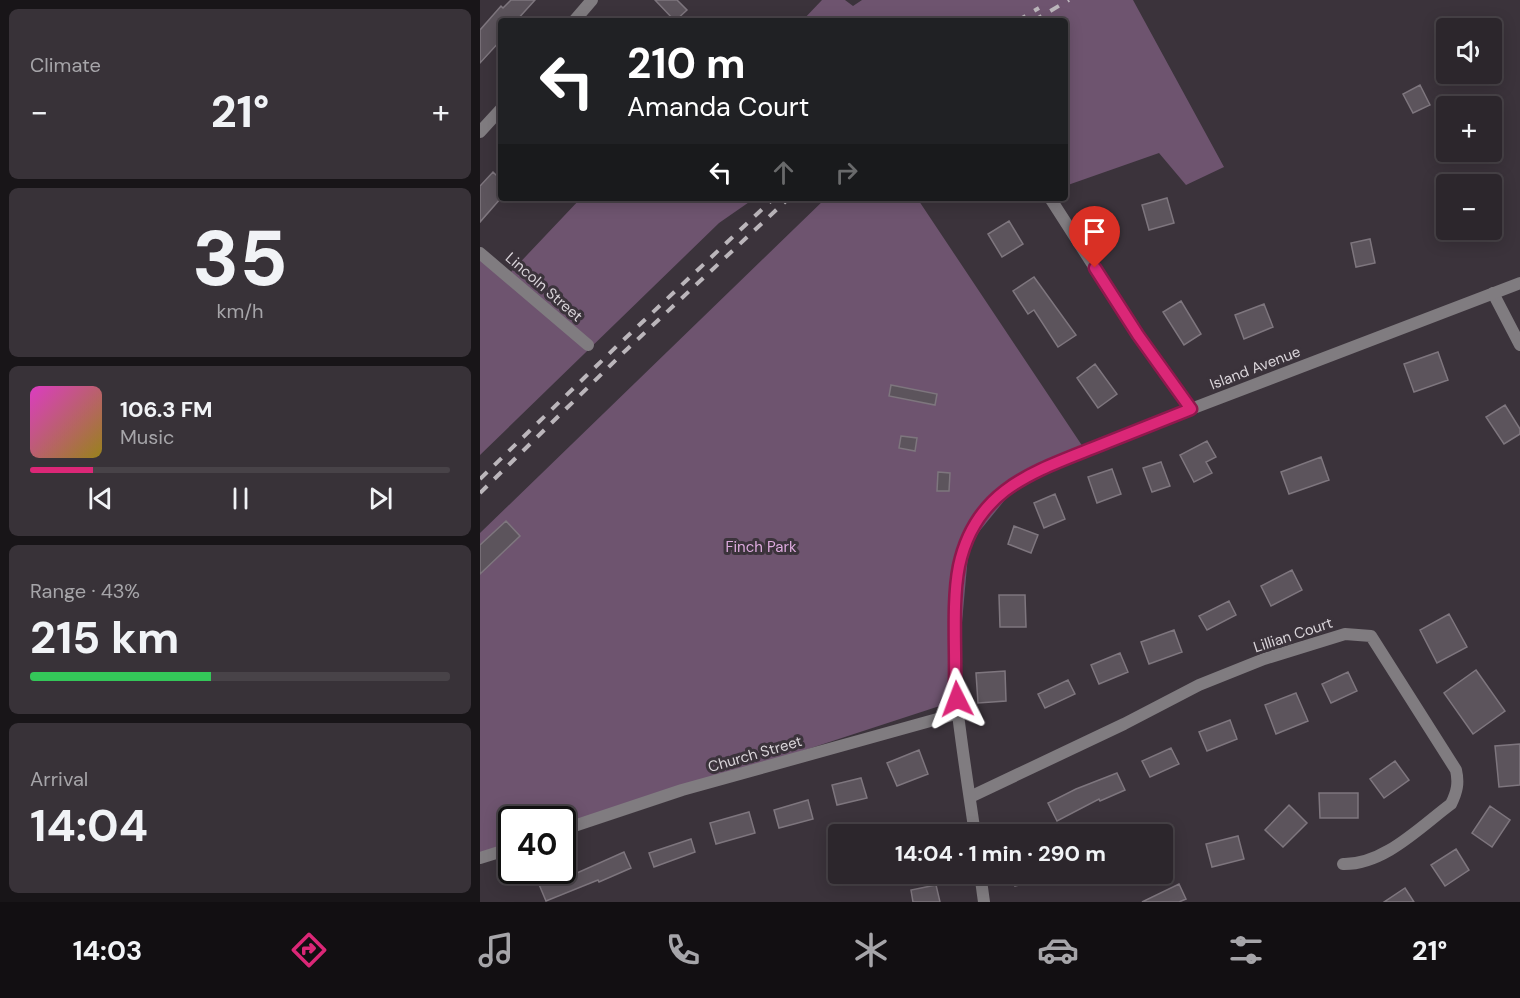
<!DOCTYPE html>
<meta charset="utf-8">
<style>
body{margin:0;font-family:"DM Sans",sans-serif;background:#383238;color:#f1f3f6;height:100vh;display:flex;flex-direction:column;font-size:22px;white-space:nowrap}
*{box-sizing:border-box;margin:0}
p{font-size:20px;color:#a6a5a9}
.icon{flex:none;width:33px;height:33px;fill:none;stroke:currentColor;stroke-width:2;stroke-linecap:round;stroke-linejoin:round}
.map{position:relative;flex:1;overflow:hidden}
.sheet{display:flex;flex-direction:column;gap:9px;padding:9px;background:#181518;width:480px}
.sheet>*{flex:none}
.guide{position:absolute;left:18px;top:18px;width:570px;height:183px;border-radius:6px;box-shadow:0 3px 15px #0003,0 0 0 2px #484348;background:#202124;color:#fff;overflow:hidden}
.tools{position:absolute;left:956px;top:18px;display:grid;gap:12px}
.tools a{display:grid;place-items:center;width:66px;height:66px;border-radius:6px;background:#2c262c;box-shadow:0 3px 15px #0003,0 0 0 2px #484348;font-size:30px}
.speed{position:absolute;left:18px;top:806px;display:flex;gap:12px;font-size:30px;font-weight:700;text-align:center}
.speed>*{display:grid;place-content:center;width:78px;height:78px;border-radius:50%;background:#2c262c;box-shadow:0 3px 15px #0003,0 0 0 2px #484348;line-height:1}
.speed .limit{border:3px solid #111;border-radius:9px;background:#fff;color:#111}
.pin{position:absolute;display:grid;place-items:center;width:51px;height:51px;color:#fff;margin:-62px -26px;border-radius:50% 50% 50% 0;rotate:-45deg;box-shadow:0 0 6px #0007}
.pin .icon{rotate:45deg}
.me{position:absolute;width:66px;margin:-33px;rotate:357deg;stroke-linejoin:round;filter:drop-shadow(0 0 4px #0008)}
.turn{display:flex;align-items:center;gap:21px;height:126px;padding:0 30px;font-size:27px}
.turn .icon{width:78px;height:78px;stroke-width:2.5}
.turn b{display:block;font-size:42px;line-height:51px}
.lanes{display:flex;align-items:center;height:57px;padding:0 30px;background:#0003;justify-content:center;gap:30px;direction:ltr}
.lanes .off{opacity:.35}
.big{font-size:45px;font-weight:700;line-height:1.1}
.sheet .card{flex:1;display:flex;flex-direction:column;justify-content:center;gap:9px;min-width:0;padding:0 21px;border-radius:9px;background:#383238}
.sheet .dial{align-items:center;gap:0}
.dial b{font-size:78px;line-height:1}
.song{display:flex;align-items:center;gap:18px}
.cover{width:72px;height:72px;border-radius:9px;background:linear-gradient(135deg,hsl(310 70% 55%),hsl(50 70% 35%))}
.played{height:6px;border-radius:3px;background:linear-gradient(90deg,#db2777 15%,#484348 15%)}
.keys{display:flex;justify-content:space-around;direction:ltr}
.heat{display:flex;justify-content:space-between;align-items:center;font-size:33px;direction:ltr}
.charge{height:9px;border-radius:4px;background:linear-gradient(90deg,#34c759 43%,#484348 0)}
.trip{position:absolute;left:348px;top:824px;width:345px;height:60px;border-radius:6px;background:#2c262c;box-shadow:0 3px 15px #0003,0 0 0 2px #484348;font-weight:700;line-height:60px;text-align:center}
.dock{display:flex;height:96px;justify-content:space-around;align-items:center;background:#120f12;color:#a6a5a9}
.dock .icon{width:42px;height:42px}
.dock .on{color:#db2777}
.dock b{font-size:27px;color:#f1f3f6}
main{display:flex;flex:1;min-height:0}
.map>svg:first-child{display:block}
.green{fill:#6e546f}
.building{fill:#5c545c;stroke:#7e767e;stroke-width:1.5}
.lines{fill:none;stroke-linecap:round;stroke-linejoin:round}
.minor{stroke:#807c80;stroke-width:12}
.tertiary{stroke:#807c80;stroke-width:12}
.rail{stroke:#bbb6bb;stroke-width:4;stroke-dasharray:10 10;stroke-linecap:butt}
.route-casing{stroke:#8e194d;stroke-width:15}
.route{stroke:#db2777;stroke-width:10}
.labels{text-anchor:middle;stroke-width:6;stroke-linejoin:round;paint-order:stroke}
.street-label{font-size:15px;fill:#dad5da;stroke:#3b333b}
.park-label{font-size:15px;fill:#deabdf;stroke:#3b333b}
</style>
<main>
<section class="sheet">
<div class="card"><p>Climate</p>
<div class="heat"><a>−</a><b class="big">21°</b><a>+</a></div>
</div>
<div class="card dial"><b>35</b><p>km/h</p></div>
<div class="card">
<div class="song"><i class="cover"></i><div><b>106.3 FM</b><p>Music</p></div></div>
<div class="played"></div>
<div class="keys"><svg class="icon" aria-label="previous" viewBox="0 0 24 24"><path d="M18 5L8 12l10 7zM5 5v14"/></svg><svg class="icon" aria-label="pause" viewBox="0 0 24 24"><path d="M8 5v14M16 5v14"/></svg><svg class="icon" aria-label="next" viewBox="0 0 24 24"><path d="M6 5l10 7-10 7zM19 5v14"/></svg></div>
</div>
<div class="card"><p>Range · 43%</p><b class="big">215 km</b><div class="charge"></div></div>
<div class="card"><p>Arrival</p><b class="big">14:04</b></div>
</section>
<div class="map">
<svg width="1040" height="902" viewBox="0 0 1040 902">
<rect width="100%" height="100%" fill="#3b333b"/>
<path class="green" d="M342,0H365L373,6L382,0H653L744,167L706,185L679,153L585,186V21H322Z
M101,198H275L239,223L0,455V248L30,273Z
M346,198H437L603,447L546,474L489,544L475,701L83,829L82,819H32L31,845L0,855V533Z"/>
<path class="building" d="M31,0H55L36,21H21V40L0,63V30L21,6L23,8Z
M175,0H197L207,10L195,21Z
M940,85L950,105L933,113L923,94Z
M13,172L21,180V198L0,222V186Z
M687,198L694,223L669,230L662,205Z
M529,221L543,244L522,257L508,234Z
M890,239L895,263L876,267L871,243Z
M554,277L596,335L578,347L554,310L548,314L533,291Z
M701,301L721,334L704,345L683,312Z
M784,304L793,327L764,339L755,315Z
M958,352L968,380L934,392L924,364Z
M615,364L637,394L618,408L597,378Z
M411,385L457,394L455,405L409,396Z
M1025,405L1040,429V434L1024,444L1006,417Z
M421,436L437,438L435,451L419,448Z
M727,441L736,457L726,462L732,473L714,482L700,455Z
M841,457L849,480L809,494L801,472Z
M681,462L690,486L672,492L663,468Z
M632,469L641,494L617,503L608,477Z
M458,472L470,473L469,491H457Z
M575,494L585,519L564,528L554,503Z
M26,521L40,536L0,574V545Z
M534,526L558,535L551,553L528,544Z
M812,570L822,590L791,606L781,586Z
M519,595H545L546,627H520Z
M749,601L756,615L727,630L719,616Z
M969,614L987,647L957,663L940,630Z
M694,630L702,652L669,664L661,642Z
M640,653L648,672L619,684L611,665Z
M996,670L1025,711L993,734L964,693Z
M525,671L526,701L498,703L496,673Z
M868,672L877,691L851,703L842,684Z
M588,680L595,694L565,708L558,694Z
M816,693L828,721L796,734L785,705Z
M750,720L757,739L727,751L719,732Z
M1040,744V785L1019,787L1015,746Z
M691,748L699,764L670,777L662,761Z
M439,750L448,774L417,786L407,763Z
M915,761L929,780L904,798L890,779Z
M637,773L645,790L620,801L619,799L577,821L568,803L596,789Z
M381,778L387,798L357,805L352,785Z
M839,793H878V818H840Z
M328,800L333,819L299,828L294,810Z
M809,805L827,823L803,847L785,830Z
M1010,806L1030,820L1012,847L992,833Z
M269,812L275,833L236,844L230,823Z
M758,836L764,859L732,867L726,844Z
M211,839L215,852L174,867L169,853Z
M976,849L989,870L965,886L951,865Z
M144,852L151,868L119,882L118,880L66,901L58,882L95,868L97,873Z
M533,873H571L572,878L535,886Z
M699,884L706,899L699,902H662Z
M456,885L460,902H433L431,890Z
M925,888L934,902H904Z"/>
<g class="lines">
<path class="minor" d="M94,21L112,0
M0,132L21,109
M570,198L658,335L711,409
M0,253L108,345
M1013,293L1040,345
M490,797L644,724L719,685L784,659L865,634L891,636L976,770C979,783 977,792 971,804C940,827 904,865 863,864"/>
<path class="tertiary" d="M82,830L202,790L479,713
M495,834C488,786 480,737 475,688C473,666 476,642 476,619C477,588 477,557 493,530C507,504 527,488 551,473L711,409L1040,283
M0,858L32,848
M500,873L504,902"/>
<path class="rail" d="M537,21L559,8
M553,21L589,0
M0,479L137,346L294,198
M0,493L143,353L309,198"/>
</g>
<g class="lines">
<defs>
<path id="route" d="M477,699L475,686C476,650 472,601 479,566C495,491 550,473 613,448C646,435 679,422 711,409L658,335L615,268"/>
</defs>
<use href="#route" class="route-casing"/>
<use href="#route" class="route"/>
</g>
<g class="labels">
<g class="street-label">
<text transform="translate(64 287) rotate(41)" y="5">Lincoln Street</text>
<text transform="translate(775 368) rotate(-21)" y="5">Island Avenue</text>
<text transform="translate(813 635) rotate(-18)" y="5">Lillian Court</text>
<text transform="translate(275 754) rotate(-16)" y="5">Church Street</text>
</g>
<g class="park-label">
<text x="281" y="552">Finch Park</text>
</g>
</g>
</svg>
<div class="tools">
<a><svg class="icon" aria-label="sound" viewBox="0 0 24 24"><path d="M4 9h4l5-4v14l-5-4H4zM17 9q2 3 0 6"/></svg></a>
<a>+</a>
<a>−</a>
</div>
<div class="speed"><div class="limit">40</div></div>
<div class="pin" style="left:615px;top:268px;background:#d93025"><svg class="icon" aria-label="arrive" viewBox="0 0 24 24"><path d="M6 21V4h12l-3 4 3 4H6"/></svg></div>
<svg class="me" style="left:477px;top:699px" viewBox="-20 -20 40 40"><path d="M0-17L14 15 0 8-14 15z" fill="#db2777" stroke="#fff" stroke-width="4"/></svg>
<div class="trip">14:04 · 1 min · 290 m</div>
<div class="guide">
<div class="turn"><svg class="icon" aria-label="left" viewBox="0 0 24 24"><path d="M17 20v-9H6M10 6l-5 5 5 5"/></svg><div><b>210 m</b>Amanda Court</div></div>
<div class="lanes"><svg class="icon" aria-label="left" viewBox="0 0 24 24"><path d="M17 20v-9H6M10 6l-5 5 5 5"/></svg><svg class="icon off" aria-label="ahead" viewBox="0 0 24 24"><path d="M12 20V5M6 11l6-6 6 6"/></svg><svg class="icon off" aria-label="right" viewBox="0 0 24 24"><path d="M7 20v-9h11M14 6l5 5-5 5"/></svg></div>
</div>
</div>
</main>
<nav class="dock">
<b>14:03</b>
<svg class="icon on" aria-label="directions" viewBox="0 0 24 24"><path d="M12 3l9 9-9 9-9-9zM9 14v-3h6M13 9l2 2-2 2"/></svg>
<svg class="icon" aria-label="music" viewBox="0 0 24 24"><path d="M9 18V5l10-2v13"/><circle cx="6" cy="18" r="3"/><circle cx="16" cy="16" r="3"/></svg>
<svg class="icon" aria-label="phone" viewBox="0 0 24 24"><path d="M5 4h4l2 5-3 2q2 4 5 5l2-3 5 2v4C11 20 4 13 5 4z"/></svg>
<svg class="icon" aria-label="climate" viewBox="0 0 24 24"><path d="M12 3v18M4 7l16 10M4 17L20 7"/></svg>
<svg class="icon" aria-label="car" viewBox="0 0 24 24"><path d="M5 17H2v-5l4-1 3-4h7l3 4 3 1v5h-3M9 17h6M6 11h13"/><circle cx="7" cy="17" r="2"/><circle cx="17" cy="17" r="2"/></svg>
<svg class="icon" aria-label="filters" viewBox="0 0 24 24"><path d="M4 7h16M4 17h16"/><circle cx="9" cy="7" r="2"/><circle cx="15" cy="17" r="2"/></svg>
<b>21°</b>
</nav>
